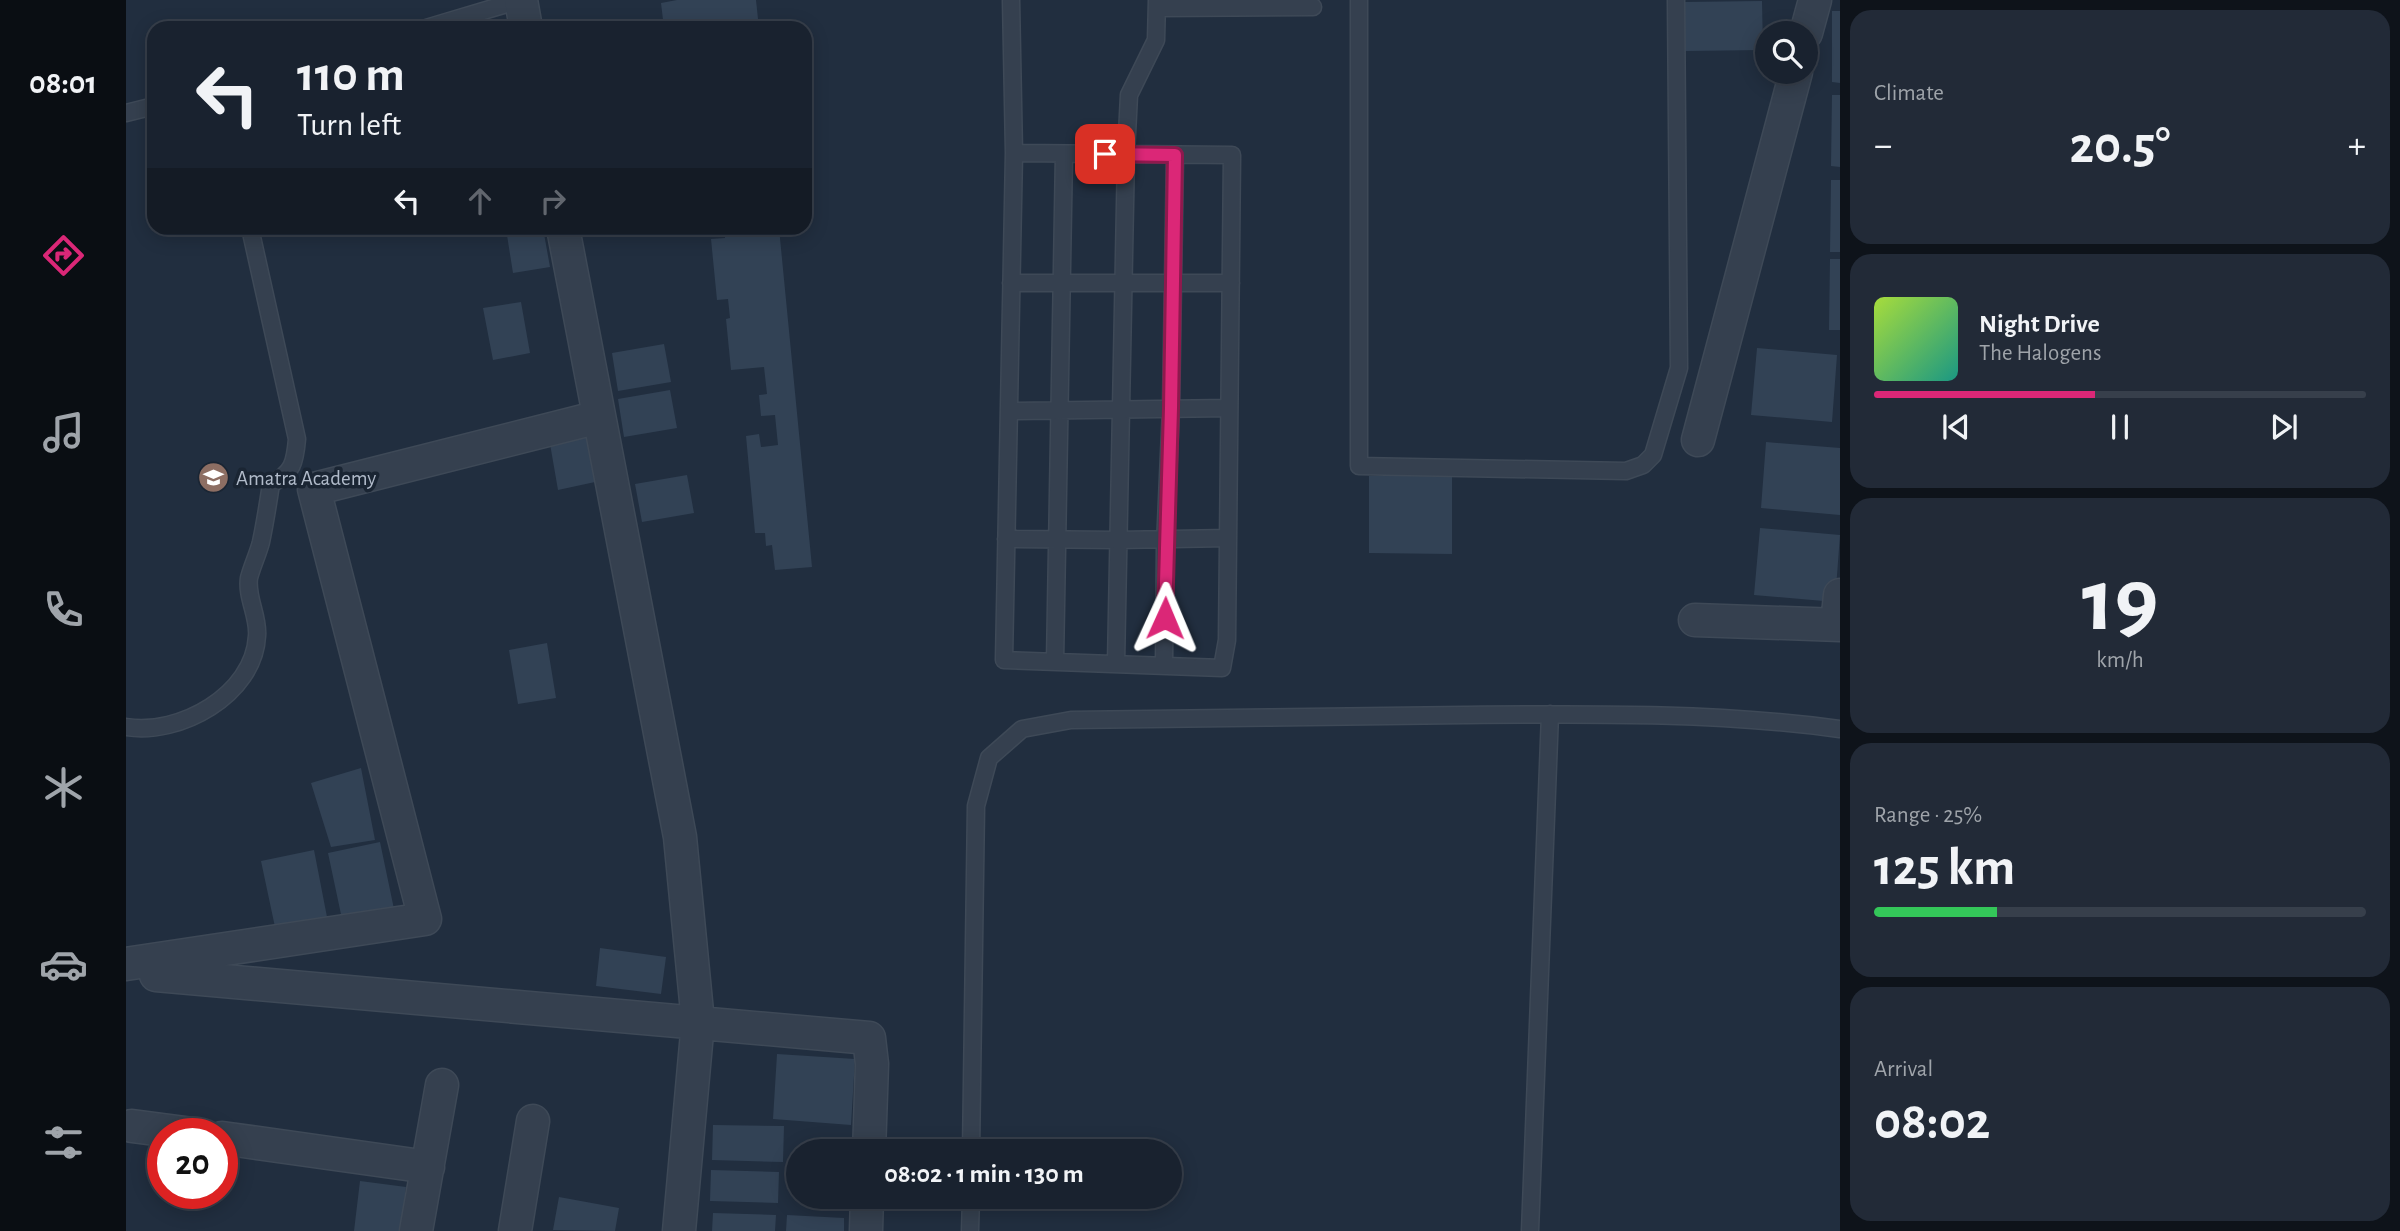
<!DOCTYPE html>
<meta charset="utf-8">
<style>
body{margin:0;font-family:"Alegreya Sans",sans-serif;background:#222a37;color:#f1f3f6;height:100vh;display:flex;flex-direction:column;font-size:26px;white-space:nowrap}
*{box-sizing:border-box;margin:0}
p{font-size:23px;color:#9fa4aa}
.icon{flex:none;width:38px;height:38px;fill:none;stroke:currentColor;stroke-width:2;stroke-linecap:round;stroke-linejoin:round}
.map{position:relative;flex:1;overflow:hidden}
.drawer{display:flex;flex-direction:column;gap:10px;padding:10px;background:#0e131a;width:560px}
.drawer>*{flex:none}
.guide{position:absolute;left:21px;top:21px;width:665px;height:214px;border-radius:21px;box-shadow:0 4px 18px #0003,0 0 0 2px #373f4b;background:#19222f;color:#f1f3f6;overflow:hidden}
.buttons{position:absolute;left:1629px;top:21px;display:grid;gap:14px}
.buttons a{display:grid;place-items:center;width:63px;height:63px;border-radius:50%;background:#19222f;box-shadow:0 4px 18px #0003,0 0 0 2px #373f4b;font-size:35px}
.speed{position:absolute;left:21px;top:1118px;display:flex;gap:14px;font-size:35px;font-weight:700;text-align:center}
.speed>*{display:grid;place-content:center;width:91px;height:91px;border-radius:50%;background:#19222f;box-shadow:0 4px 18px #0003,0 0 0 2px #373f4b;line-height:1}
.speed .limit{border:10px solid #d22;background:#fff;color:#111}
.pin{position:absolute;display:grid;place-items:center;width:60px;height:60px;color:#fff;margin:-30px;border-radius:14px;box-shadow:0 4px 10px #0006}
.me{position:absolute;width:77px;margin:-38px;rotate:1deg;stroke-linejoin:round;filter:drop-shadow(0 0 5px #0008)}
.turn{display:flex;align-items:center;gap:24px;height:147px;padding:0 35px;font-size:32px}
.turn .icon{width:91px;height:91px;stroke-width:2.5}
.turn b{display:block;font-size:49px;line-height:60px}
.lanes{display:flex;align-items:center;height:66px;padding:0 35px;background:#0003;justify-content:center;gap:35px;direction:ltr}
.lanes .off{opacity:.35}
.big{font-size:52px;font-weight:700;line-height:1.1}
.drawer .widget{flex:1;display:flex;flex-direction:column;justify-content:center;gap:10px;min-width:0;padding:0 24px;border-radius:21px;background:#222a37}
.drawer .dial{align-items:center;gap:0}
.dial b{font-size:91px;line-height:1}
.song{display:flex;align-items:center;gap:21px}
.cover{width:84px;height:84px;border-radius:10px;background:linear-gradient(135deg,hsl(80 70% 55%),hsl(170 70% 35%))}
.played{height:7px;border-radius:4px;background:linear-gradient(90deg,#db2777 45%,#373f4b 45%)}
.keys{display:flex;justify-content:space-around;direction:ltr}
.heat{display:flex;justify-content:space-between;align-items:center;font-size:38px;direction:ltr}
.charge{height:10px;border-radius:5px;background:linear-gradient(90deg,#34c759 25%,#373f4b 0)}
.trip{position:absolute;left:660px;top:1139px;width:396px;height:70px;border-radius:35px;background:#19222f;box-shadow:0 4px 18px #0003,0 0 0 2px #373f4b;font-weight:700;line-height:70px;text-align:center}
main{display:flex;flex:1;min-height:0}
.tab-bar{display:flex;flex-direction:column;width:126px;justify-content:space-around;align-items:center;background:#0a0e13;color:#9fa4aa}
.tab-bar .icon{width:49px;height:49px}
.tab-bar .on{color:#db2777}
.tab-bar b{font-size:32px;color:#f1f3f6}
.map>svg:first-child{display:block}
.building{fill:#324255}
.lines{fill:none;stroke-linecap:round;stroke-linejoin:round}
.service-casing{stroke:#3e4957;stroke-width:19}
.minor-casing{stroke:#3e4957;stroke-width:35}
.service{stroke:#35404f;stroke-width:16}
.minor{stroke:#35404f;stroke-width:32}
.route-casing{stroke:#8e194d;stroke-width:18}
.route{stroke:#db2777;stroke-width:12}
.labels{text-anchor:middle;stroke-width:7;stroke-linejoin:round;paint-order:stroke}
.poi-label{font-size:21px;fill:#b1bbca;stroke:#1a2533;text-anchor:start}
</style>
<main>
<nav class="tab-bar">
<b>08:01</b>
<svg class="icon on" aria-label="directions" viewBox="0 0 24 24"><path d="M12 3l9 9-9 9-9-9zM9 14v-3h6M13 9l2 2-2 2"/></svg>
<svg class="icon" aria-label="music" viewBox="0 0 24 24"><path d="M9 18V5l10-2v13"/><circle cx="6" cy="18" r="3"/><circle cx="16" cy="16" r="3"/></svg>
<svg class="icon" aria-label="phone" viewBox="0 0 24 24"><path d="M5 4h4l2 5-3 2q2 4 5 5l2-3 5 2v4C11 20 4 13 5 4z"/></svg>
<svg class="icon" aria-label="climate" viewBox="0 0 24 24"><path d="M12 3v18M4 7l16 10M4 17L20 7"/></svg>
<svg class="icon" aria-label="car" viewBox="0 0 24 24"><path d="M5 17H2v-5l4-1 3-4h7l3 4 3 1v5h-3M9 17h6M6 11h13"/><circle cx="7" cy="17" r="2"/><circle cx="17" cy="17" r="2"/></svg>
<svg class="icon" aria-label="filters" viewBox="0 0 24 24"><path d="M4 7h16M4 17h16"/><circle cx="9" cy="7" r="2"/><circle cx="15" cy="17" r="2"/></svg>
</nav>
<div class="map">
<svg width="1714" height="1231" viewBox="0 0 1714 1231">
<rect width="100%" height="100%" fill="#212e3f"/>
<path class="building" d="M551,0H630L633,28H538L535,3Z
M1636,1L1637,50L1559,51L1558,2Z
M1706,11H1714V83L1706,82Z
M1706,95H1714V167L1705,166Z
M1705,180H1714V252H1704Z
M389,228H417L424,267L387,273L380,229Z
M598,228H653L686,567L649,570L646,545L640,546L639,533H629L620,436L633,434L635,447L652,445L649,415L635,416L633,395L641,394L638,367L605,370L600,319L604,318L602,299L591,300L585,239L599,238Z
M1704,259H1714V330H1703Z
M395,302L404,353L367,360L357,308Z
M538,344L545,382L492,391L486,353Z
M1631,348L1711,355L1706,422L1625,415Z
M544,390L551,428L498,437L492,399Z
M460,431L469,482L432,490L423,438Z
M1640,442L1714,448V515L1635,508Z
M561,475L568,513L516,522L509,484Z
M1243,476H1326V554L1243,553Z
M1634,528L1714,535L1709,602L1628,595Z
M421,643L430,698L392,704L383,650Z
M235,768L249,840L205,847L185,783Z
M254,842L268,909L216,919L202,853Z
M188,850L201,917L149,927L135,861Z
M474,948L540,957L535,994L470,986Z
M651,1054L729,1059L725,1125L647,1119Z
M587,1125L658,1126L657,1162L586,1160Z
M585,1170L653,1172L652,1203L584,1201Z
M234,1181L280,1187L275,1231H228Z
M433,1197L493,1208L489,1231L427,1230Z
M587,1213L650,1215L649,1231H586Z
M661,1215L718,1218V1231H660Z"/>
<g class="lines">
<defs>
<path id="service" d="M885,0L888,153L878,660L1096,668L1101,640L1106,155L888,153
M1233,0V466L1500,471L1517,465L1527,455L1553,368L1550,0
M1031,8L1187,7
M300,28L394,0
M0,113L28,106
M885,283H1105
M883,411L1103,408
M880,539L992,540L1102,538
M929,662L938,154
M990,664L1000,154L1003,95L1030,40L1031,0
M1038,666L1039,545L1045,408L1049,155
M0,727C53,736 128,695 131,636C133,617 120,597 123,578C126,566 132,554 135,542C139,523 142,504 145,484C167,473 169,462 171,439L124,228
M845,1152L850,806L863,758L896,729L945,720C1076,718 1207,717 1338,715C1464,714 1589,712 1714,729
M844,1231L845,1197
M1404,1231L1424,714"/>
<path id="minor" d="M395,0L400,28
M1680,33L1689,0
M437,228L554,837L572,1022L553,1231
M1572,440L1670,72
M1569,620L1714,625
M1711,625L1714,595
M0,964L299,919L188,489L473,417
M30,975L743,1038L746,1064L743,1152
M6,1126L67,1134
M96,1138L302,1167
M290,1231L316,1085
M389,1231L407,1121
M740,1231L741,1197"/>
</defs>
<use href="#service" class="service-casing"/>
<use href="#minor" class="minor-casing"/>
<use href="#service" class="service"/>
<use href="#minor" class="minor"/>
</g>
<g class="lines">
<defs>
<path id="route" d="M979,154L1049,155L1045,408L1039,618"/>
</defs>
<use href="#route" class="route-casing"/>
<use href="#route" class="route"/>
</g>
<defs>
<symbol id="school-disc" viewBox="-11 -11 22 22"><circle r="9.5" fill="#8d6e63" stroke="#1a2533"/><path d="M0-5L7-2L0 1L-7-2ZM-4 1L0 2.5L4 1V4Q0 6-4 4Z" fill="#fff"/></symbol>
</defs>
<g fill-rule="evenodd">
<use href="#school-disc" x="70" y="460" width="35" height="35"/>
</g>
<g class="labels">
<g class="poi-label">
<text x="110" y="485">Amatra Academy</text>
</g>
</g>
</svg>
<div class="buttons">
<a><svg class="icon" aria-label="search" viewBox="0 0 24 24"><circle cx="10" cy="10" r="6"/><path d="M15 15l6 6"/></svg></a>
</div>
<div class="speed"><div class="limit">20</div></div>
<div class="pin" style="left:979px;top:154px;background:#d93025"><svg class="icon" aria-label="arrive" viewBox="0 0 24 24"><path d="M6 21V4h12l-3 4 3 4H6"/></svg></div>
<svg class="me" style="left:1039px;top:618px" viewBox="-20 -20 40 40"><path d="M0-17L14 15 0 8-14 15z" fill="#db2777" stroke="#fff" stroke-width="4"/></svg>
<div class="trip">08:02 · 1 min · 130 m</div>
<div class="guide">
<div class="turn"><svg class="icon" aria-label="left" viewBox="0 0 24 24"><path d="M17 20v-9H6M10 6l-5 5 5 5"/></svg><div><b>110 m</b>Turn left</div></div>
<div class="lanes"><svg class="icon" aria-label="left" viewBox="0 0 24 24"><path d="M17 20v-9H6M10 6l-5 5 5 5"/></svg><svg class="icon off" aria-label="ahead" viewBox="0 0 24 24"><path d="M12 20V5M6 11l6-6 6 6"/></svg><svg class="icon off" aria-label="right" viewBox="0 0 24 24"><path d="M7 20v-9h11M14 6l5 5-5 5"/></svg></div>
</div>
</div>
<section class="drawer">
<div class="widget"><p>Climate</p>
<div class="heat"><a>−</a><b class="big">20.5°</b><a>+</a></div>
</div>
<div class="widget">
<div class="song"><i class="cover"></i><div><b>Night Drive</b><p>The Halogens</p></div></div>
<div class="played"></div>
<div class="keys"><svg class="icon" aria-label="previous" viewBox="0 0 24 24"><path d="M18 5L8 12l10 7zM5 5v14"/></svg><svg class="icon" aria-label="pause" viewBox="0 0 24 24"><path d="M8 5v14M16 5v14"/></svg><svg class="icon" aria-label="next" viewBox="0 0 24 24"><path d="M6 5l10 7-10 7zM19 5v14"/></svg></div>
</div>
<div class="widget dial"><b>19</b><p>km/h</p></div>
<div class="widget"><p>Range · 25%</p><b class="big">125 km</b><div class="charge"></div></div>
<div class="widget"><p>Arrival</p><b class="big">08:02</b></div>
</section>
</main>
